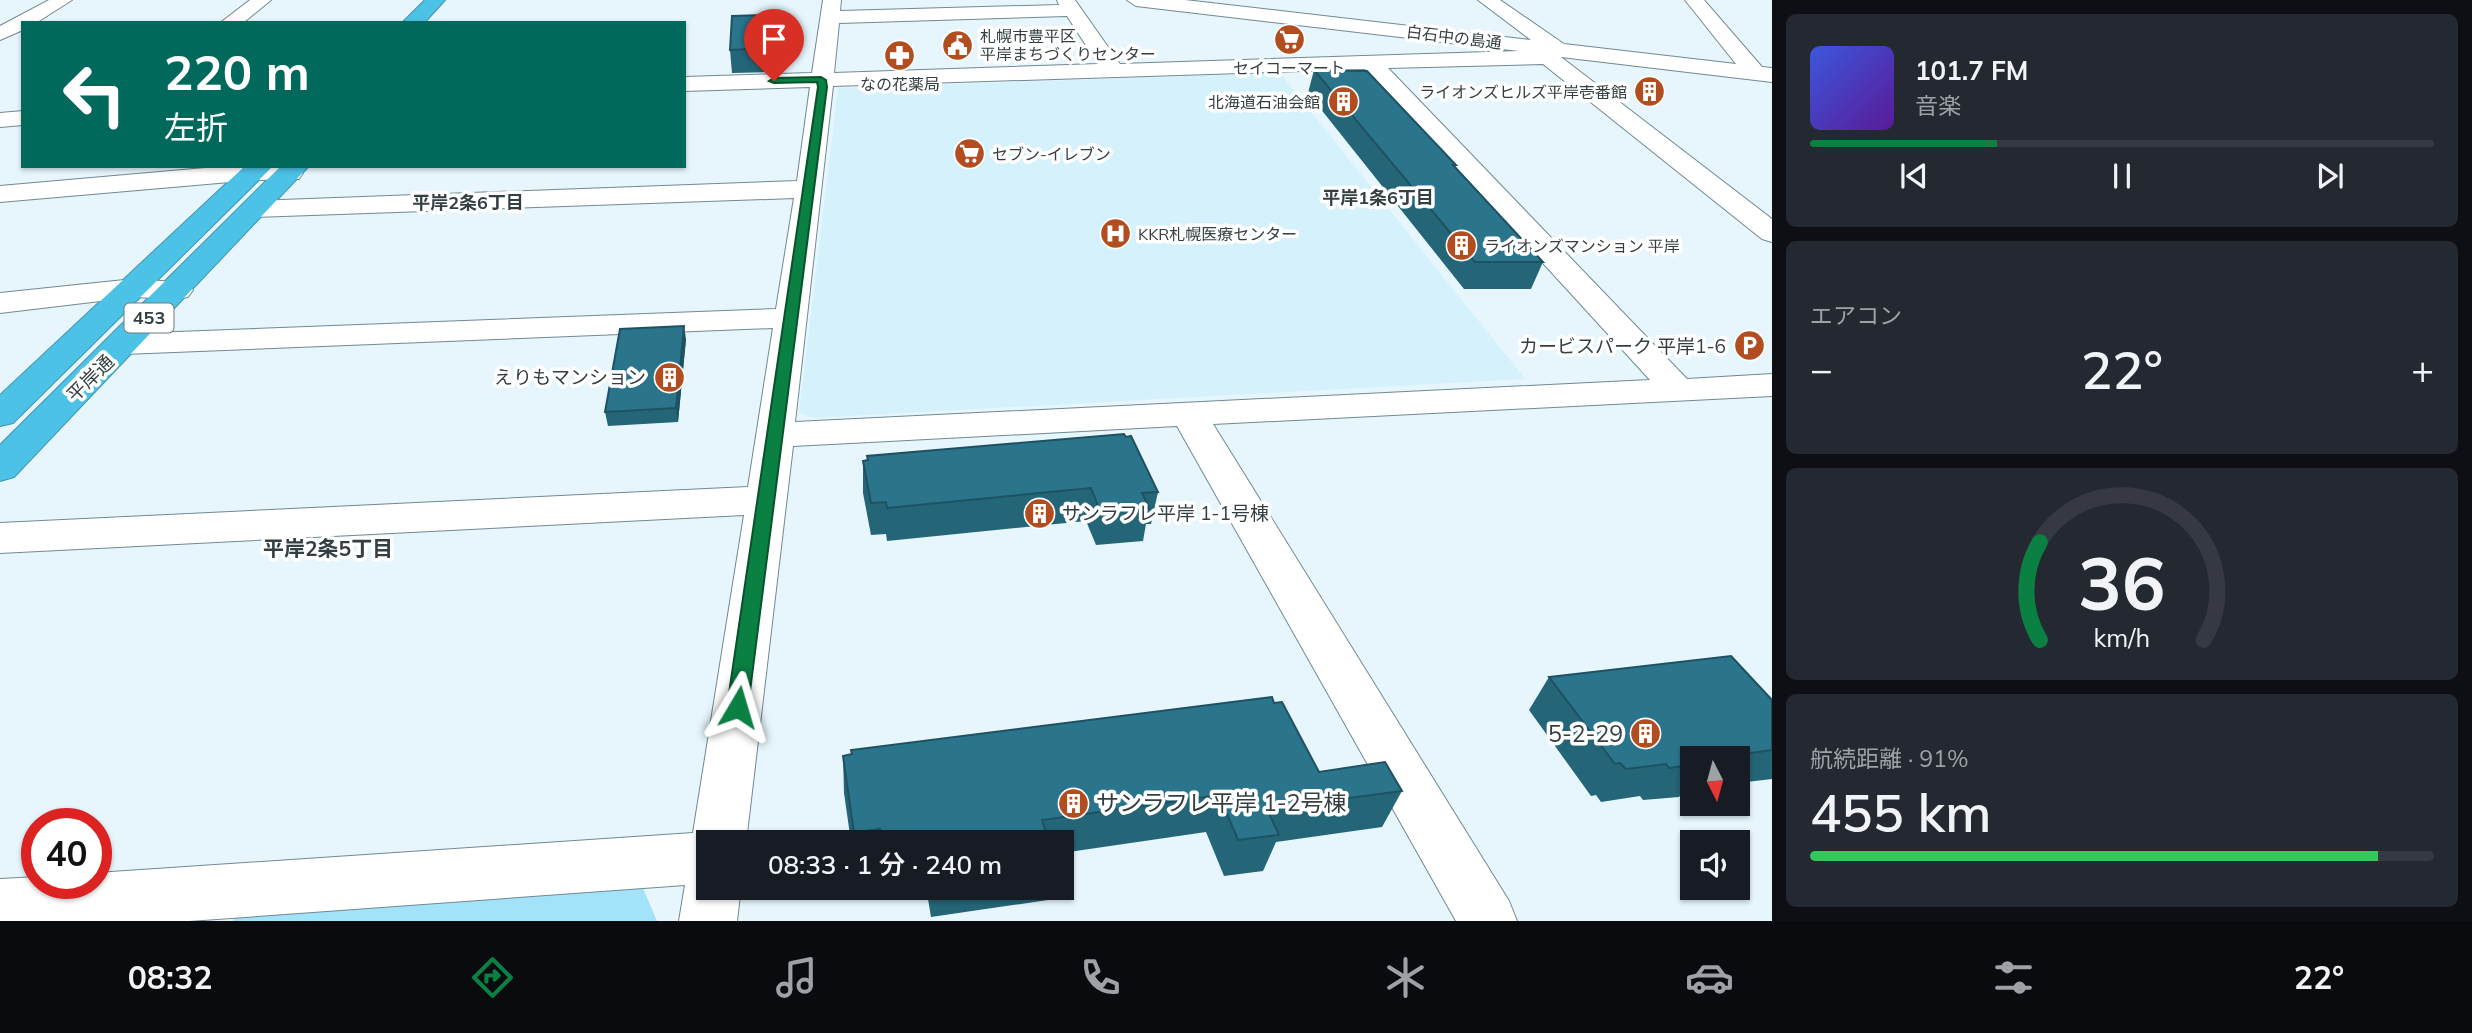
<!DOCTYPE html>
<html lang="ja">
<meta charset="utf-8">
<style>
body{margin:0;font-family:Mulish,"Noto Sans JP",sans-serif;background:#242831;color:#f1f3f6;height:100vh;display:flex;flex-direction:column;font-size:26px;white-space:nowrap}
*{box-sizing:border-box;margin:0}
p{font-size:23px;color:#9ea1a6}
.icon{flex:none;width:38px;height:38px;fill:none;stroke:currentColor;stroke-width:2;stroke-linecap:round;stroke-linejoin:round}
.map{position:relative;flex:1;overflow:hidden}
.side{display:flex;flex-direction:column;gap:14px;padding:14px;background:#0d0f14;width:700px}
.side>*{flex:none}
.guide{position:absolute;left:21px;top:21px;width:665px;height:147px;border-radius:0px;box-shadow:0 2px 5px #0004;background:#00695c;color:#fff;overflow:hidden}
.needle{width:46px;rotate:174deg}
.controls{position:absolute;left:1680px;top:746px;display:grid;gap:14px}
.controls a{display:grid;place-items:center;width:70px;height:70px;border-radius:0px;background:#171b24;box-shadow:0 2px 5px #0004;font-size:35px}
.speed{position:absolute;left:21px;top:808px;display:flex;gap:14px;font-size:35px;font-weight:700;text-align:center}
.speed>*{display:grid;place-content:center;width:91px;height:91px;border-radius:50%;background:#171b24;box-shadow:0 2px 5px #0004;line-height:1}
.speed .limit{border:10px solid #d22;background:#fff;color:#111}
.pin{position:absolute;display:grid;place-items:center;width:60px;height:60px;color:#fff;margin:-72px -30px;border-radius:50% 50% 50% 0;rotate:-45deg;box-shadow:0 0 7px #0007}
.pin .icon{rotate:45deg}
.me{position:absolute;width:77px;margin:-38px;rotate:7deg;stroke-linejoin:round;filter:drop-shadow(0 0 5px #0008)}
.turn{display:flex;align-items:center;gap:24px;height:147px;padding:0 28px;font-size:32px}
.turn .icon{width:91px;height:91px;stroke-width:2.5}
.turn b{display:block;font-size:49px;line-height:60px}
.big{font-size:52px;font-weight:600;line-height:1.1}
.side .tile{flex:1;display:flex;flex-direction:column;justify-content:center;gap:10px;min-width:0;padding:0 24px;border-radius:10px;background:#242831}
.side .dial{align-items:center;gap:0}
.dial svg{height:182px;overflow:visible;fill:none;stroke:#363941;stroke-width:7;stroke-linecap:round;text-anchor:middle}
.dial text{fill:#f1f3f6;stroke:none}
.song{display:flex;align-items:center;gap:21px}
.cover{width:84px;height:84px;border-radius:10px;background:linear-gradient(135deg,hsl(230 70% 55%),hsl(270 70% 35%))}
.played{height:7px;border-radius:4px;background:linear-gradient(90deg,#0b8043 30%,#363941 30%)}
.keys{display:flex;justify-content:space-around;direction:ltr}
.heat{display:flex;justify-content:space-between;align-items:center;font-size:38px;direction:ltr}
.charge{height:10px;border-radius:5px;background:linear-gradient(90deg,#34c759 91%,#363941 0)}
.trip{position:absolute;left:696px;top:830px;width:378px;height:70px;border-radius:0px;background:#171b24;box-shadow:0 2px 5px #0004;font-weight:600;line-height:70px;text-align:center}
.dock{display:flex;height:112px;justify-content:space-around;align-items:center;background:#090b0e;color:#9ea1a6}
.dock .icon{width:49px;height:49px}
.dock .active{color:#0b8043}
.dock b{font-size:32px;color:#f1f3f6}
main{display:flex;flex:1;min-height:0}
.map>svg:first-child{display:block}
.built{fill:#d5f2fc}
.green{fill:#a3e3fa}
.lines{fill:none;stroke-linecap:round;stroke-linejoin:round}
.minor-casing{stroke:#708992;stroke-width:2}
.highway-casing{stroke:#4494ae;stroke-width:2}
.minor{fill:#fff;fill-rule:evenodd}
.highway{fill:#4dc2e7;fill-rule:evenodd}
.wall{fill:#256578}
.shaded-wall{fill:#1e5262}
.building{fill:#2b758c;stroke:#1e5262;stroke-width:2}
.route{fill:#0b8043;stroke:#07532c;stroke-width:2}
.labels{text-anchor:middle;stroke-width:7;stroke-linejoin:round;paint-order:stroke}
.far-poi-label{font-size:16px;fill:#343f43;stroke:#fff;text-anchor:start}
.far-street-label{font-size:16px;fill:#343f43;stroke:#fff}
.far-neighbourhood-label{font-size:18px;font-weight:bold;fill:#343f43;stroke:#fff}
.shield{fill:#fff;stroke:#71797b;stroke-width:2}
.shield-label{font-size:18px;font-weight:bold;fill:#343f43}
.poi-label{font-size:19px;fill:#343f43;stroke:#fff;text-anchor:end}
.street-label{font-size:19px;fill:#343f43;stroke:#fff}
.neighbourhood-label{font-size:21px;font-weight:bold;fill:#343f43;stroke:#fff}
.near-poi-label{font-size:23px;fill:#343f43;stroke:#fff;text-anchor:end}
</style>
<main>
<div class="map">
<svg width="1772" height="921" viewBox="0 0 1772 921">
<rect width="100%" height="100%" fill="#e6f6fc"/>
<path class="built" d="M1280,73L1525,379L813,418L799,413L838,88Z"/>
<path class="green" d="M642,886L657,921H233L234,918Z"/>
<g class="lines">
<defs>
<path id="minor" d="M49,0H72L36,23H23V30L0,40V26Z
M250,0H271L243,23H220Z
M823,0H841L840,11L1059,5L1057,0H1075L1120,64L1519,51L1136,6L1127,0H1185L1531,40L1478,0H1500L1564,44L1736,64L1685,0H1704L1762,67L1772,68V82L1561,57L1772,219V242L1762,239L1543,64L1388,68L1687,379L1772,374V396L1213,424L1509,901L1517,921H1456L1177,426L793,446L746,842H709V887H741L737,921H679L685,885L189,921H0V879L37,877V884H96V873L693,833L744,515L0,553V523L748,487L773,328L124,354L112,351L107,344L112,337L124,334L776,309L794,198L255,217L245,215L241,209L245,203L255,201L797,181L810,87L684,91V77L812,73ZM1067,16L1098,64L834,73L839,23ZM1365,69L1650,380L795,422L833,86Z
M23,111V125L0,127V113Z
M228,166H295L303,173L299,179L253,180L0,202V186Z
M134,279L188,283L193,290L188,297L177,299L134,297L0,313V293Z"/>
<path id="highway" d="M425,0H445L424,23H402Z
M245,166H273L13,423L0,426V395Z
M281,166H309L14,477L0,481V445Z"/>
</defs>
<use href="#minor" class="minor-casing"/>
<use href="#highway" class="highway-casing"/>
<use href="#minor" class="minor"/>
<use href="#highway" class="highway"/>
</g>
<path class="wall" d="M768,37L769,72L732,73L730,50Z
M1314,70L1456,165L1455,168L1543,262L1531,289H1464L1308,93Z
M686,339L678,422L608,426L605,412Z
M867,456L1158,492L1151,524H1146L1143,541L1096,545L1086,521L887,541L886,534L871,535L863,493V461H867Z
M1549,677L1772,700V779L1738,783V758H1692V790L1684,791L1679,797L1643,800L1640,796L1601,802L1596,795L1591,796L1529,710Z
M1274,703L1319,772L1402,791L1382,827L1276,842L1263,871L1224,876L1206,832L1062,853V842H851L844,793L843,756Z
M926,887H1051L1048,900L931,917Z"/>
<path class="shaded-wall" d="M767,15L768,37L769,72L767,48Z
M684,326L686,339L678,422L676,408Z"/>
<path class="building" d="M767,15V48L730,50L732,16Z
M1314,70L1367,71L1456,165H1453L1543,262H1475Z
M684,326L676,408L605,412L620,329Z
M1124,434L1126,437L1131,436L1158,492L1142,493L1149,508L1101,513L1091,488L887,508L886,502L871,503L863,461L868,460L867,456Z
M1731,656L1772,700V750L1715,758H1692V765L1669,768L1666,764L1626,769L1620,763L1615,764L1549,677Z
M1272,697L1274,703L1282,702L1319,772L1385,762L1402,791L1267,809L1279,835L1238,840L1219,795L1042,820L1049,842H926L925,837L882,842L880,829L854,833L843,756L852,754L851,750Z"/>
<path class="route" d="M821,77L826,80L827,87L748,707L745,713L738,716L730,713L727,707L818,87L817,82L774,83L769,81L774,78Z"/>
<defs>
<symbol id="supermarket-disc" viewBox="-11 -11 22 22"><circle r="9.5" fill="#b24d1f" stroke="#fff"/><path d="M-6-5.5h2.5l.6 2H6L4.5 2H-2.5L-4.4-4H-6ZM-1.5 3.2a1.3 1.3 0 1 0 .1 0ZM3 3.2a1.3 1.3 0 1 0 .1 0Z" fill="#fff"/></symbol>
<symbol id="civic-disc" viewBox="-11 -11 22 22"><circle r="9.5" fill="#b24d1f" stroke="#fff"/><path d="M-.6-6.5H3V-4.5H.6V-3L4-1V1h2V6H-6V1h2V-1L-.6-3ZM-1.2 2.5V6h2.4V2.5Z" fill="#fff"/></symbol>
<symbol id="pharmacy-disc" viewBox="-11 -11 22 22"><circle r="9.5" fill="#b24d1f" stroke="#fff"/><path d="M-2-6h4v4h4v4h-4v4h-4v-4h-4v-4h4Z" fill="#fff"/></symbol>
<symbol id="building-disc" viewBox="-11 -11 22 22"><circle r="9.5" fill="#b24d1f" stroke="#fff"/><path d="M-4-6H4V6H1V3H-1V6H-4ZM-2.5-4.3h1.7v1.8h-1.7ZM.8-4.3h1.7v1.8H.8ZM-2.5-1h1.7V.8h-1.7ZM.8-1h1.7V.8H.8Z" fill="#fff"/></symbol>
<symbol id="hospital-disc" viewBox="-11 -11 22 22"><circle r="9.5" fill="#b24d1f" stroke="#fff"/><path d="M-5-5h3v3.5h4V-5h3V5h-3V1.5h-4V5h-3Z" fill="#fff"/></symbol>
<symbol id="parking-disc" viewBox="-11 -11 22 22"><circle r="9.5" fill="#b24d1f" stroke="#fff"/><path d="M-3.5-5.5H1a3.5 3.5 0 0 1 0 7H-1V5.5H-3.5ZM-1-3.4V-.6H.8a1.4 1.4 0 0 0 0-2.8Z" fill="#fff"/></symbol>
</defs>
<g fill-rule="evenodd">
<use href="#supermarket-disc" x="1272" y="22" width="35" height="35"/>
<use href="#civic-disc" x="940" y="28" width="35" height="35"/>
<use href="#pharmacy-disc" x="882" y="38" width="35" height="35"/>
<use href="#building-disc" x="1632" y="74" width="35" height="35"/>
<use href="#building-disc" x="1326" y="84" width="35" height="35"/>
<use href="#supermarket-disc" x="952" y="136" width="35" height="35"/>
<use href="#hospital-disc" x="1098" y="216" width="35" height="35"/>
<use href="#building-disc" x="1444" y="228" width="35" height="35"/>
<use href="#parking-disc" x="1732" y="328" width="35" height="35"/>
<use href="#building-disc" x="652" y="360" width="35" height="35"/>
<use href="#building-disc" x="1022" y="496" width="35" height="35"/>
<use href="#building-disc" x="1628" y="716" width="35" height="35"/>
<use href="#building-disc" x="1056" y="786" width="35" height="35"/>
</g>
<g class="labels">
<g class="far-poi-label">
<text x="980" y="42">札幌市豊平区<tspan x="980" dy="18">平岸まちづくりセンター</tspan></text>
<text x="1289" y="74" text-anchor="middle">セイコーマート</text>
<text x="900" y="90" text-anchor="middle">なの花薬局</text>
<text x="1627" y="98" text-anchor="end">ライオンズヒルズ平岸壱番館</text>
<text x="1320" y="108" text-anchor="end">北海道石油会館</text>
<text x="992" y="160">セブン-イレブン</text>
<text x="1138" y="240">KKR札幌医療センター</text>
<text x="1484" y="252">ライオンズマンション 平岸</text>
</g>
<g class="far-street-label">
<text transform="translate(1454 37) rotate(7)" y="6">白石中の島通</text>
</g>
<g class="far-neighbourhood-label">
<text x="1378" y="204">平岸1条6丁目</text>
<text x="468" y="209">平岸2条6丁目</text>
</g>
<rect class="shield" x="124.5" y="303.5" width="49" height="29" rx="5"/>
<g class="shield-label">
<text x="149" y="324">453</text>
</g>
<g class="poi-label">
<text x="1726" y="353">カービスパーク 平岸1-6</text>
<text x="646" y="384">えりもマンション</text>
<text x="1062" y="520" text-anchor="start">サンラフレ平岸 1-1号棟</text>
</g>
<g class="street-label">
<text transform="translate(90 378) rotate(-45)" y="7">平岸通</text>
</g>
<g class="neighbourhood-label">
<text x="328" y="556">平岸2条5丁目</text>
</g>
<g class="near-poi-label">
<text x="1623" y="742">5-2-29</text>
<text x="1096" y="811" text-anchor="start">サンラフレ平岸 1-2号棟</text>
</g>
</g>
</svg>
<div class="controls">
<a><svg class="needle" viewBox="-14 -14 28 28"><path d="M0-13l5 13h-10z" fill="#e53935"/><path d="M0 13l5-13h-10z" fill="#9ea1a6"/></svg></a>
<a><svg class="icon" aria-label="sound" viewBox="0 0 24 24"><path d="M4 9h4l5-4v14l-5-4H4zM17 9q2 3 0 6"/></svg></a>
</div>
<div class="speed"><div class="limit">40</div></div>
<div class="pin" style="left:774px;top:81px;background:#d93025"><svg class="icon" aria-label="arrive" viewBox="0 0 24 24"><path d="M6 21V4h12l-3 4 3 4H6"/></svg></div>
<svg class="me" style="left:738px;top:707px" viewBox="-20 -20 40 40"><path d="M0-17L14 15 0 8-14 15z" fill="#0b8043" stroke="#fff" stroke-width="4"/></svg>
<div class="trip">08:33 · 1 分 · 240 m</div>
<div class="guide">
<div class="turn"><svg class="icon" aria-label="left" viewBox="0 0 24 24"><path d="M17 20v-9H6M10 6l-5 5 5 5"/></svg><div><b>220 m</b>左折</div></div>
</div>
</div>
<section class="side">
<div class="tile">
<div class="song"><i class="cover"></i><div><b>101.7 FM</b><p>音楽</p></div></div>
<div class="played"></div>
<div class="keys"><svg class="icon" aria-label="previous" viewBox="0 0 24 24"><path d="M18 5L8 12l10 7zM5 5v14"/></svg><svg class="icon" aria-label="pause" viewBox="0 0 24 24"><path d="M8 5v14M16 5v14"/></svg><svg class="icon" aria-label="next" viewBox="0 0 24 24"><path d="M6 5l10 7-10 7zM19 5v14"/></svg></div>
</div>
<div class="tile"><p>エアコン</p>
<div class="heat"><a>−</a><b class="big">22°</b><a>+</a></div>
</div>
<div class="tile dial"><svg viewBox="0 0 100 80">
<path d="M14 69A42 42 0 1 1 86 69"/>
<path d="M14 69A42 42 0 0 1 14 26" stroke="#0b8043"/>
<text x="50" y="56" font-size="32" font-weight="700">36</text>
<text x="50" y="72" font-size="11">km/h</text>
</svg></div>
<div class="tile"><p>航続距離 · 91%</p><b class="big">455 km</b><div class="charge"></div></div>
</section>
</main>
<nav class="dock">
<b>08:32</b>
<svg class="icon active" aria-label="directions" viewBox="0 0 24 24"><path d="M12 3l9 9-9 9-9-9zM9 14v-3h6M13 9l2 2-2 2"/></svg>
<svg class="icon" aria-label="music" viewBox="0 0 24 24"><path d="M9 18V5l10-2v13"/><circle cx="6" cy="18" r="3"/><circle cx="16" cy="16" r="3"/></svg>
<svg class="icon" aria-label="phone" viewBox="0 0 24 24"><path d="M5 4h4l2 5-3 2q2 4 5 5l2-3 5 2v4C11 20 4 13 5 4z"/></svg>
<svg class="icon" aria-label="climate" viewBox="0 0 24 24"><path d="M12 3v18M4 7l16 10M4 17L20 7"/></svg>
<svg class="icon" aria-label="car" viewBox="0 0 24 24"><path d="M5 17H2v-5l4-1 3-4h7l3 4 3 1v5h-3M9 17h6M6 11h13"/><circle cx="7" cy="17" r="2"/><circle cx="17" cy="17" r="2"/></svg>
<svg class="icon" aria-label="filters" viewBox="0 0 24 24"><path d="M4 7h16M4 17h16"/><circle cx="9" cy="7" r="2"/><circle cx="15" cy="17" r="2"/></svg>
<b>22°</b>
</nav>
